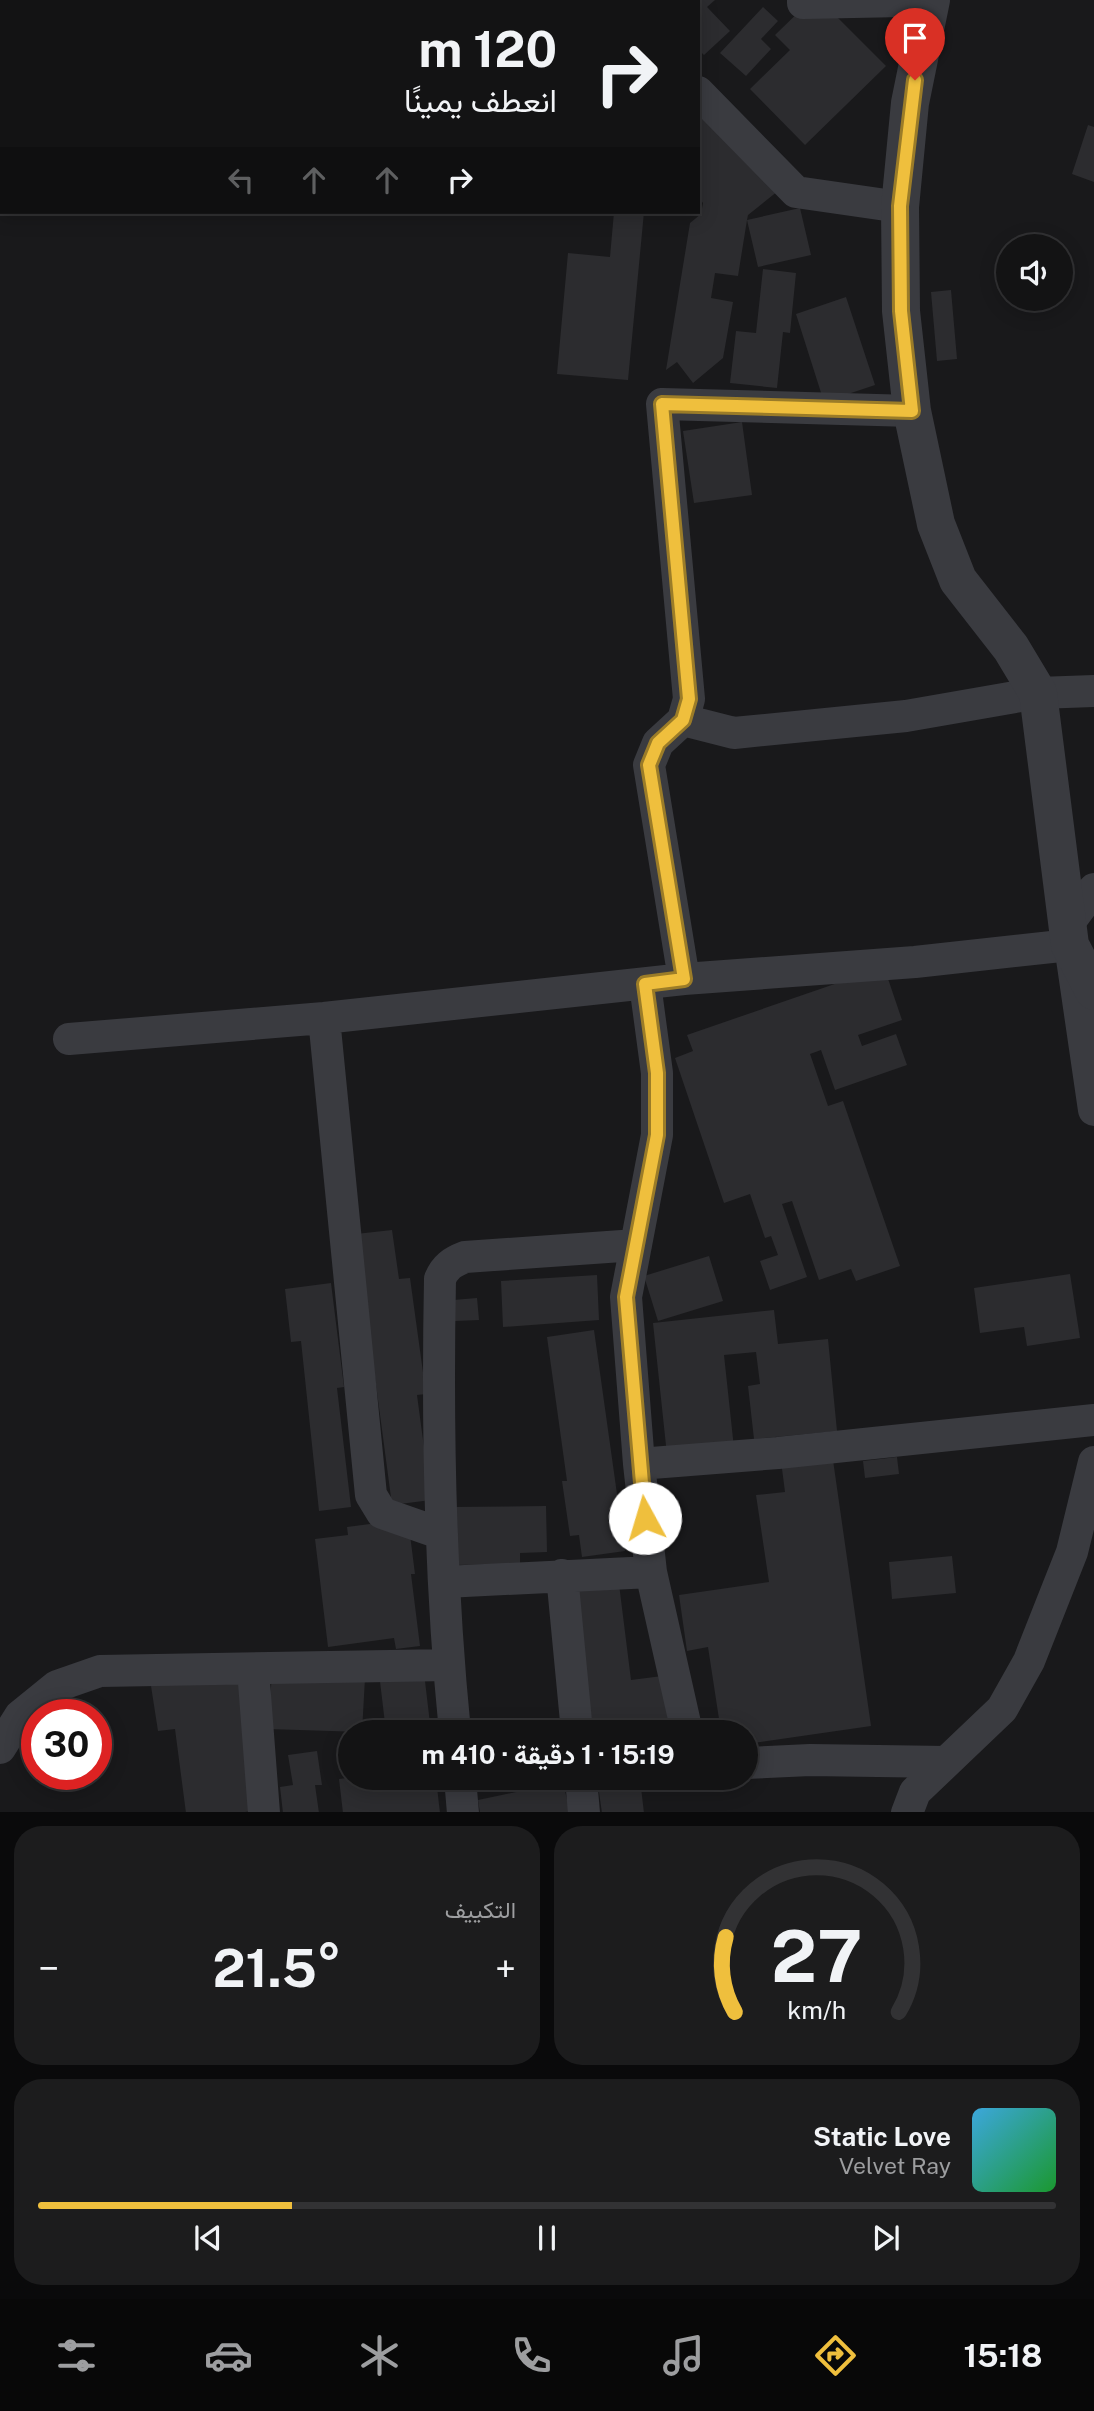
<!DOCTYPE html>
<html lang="ar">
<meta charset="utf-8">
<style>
body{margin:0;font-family:"Public Sans",Vazirmatn,sans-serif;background:#1c1c1d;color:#f1f3f6;direction:rtl;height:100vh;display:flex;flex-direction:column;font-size:26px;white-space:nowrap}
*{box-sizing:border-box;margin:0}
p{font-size:23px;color:#9d9ea0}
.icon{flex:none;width:38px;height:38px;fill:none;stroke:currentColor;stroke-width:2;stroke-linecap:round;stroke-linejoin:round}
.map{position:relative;height:1812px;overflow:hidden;direction:ltr}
.sheet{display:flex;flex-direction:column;gap:14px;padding:14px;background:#0a0a0b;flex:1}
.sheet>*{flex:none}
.hud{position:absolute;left:0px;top:0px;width:700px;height:214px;box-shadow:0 4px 18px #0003,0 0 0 2px #323234;direction:rtl;background:#131314;color:#f1f3f6;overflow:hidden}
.controls{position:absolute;left:996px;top:234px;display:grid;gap:14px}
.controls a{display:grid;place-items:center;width:77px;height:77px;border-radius:50%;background:#131314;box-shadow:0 4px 18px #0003,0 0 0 2px #323234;font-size:35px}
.speed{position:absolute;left:21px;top:1699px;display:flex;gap:14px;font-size:35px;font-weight:700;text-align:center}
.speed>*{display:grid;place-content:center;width:91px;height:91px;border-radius:50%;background:#131314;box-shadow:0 4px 18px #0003,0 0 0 2px #323234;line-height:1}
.speed .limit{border:10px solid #d22;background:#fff;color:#111}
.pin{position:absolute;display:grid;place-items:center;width:60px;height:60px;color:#fff;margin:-72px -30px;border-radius:50% 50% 50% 0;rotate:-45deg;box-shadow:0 0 7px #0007}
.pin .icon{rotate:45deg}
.me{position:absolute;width:77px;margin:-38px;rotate:354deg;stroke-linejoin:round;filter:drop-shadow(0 0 5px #0008)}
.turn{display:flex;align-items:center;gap:24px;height:147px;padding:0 28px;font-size:32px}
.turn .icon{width:91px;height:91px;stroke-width:2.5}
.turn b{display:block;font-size:49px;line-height:60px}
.lanes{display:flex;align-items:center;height:66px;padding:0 28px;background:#0003;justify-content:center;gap:35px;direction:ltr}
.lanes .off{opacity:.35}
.big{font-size:52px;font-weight:700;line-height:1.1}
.sheet .widget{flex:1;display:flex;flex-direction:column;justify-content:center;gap:10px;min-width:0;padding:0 24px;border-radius:28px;background:#1c1c1d}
.sheet .dial{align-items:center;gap:0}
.dial svg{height:182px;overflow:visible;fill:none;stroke:#323234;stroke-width:7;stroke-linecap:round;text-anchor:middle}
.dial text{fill:#f1f3f6;stroke:none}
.song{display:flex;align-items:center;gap:21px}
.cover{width:84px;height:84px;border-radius:10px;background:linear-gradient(135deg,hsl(200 70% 55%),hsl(130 70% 35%))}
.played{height:7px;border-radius:4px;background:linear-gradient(90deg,#efbf3d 25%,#323234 25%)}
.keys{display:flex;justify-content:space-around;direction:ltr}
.heat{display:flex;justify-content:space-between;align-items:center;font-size:38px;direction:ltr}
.sheet .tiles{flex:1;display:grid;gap:14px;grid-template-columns:1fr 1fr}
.widget:last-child{grid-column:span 2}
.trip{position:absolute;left:338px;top:1720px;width:420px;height:70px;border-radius:35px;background:#131314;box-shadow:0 4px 18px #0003,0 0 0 2px #323234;font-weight:700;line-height:70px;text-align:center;direction:rtl}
.tabs{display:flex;height:112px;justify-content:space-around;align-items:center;background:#080808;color:#9d9ea0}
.tabs .icon{width:49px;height:49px}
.tabs .active{color:#efbf3d}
.tabs b{font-size:32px;color:#f1f3f6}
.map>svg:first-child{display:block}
.building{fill:#2c2c2f}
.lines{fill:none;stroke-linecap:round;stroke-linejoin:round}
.minor{stroke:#3a3b40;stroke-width:32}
.tertiary{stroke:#3a3b40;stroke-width:38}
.route-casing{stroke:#9b7c28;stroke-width:18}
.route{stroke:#efbf3d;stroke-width:12}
</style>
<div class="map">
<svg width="1094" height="1813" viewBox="0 0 1094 1813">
<rect width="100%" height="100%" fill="#19191b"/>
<path class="building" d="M698,0H715L707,7L730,31L704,55L698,49Z
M811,0H820L886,66L805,145L750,89L790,50L775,35Z
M763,7L778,21L761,39L771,49L746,76L720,53Z
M698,103L778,191L748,215L747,220L800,208L811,255L758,267L747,220L738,276L715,273L711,298L733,302L723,358L693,383L677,362L666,370L690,223L701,214L703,203L698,197Z
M1088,125L1094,127V182L1072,174Z
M614,212H644L628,380L557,374L568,253L610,257Z
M763,269L796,273L790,333L783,332L777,388L730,383L736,331L756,333Z
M951,290L957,359L937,361L931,292Z
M846,297L875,385L824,402L796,314Z
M742,422L752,495L694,503L683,431Z
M884,967L902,1020L858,1035L862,1046L896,1034L907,1065L835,1090L821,1050L810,1054L828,1106L843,1101L900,1266L856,1281L851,1269L819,1280L792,1201L782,1204L807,1277L770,1290L760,1261L778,1255L771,1236L765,1238L750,1194L724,1203L675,1058L693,1051L687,1035Z
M392,1230L399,1279L410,1278L426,1394L417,1395L431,1500L392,1505L356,1234Z
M709,1256L723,1301L658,1321L644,1276Z
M1070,1274L1080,1338L1027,1346L1024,1327L980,1333L974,1288Z
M597,1275L599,1320L503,1327L501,1281Z
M331,1283L344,1387L337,1388L351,1507L319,1511L301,1341L291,1342L285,1289Z
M477,1298L479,1320L455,1321L453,1300Z
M774,1310L778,1344L828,1339L837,1431L754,1439L748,1386L760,1384L756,1352L724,1355L734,1448L667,1455L653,1323Z
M594,1330L625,1551L582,1557L579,1535L570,1536L562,1481H567L547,1337Z
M832,1453L871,1726L746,1744V1732H721L708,1647L687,1651L679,1595L769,1582L756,1495L785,1492L781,1461Z
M897,1457L899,1474L865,1478L863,1461Z
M546,1506L547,1552L520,1553V1564L453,1565L452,1507Z
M408,1519L415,1574H411L420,1646L396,1649L394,1638L328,1647L315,1539L348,1535L347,1527Z
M952,1556L956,1593L892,1599L889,1562Z
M618,1576L631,1680L670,1675L677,1730L586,1732L572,1582Z
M377,1656L423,1664L431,1732H386Z
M272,1673L365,1678L362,1732L268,1729Z
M238,1674L257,1810L239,1813H186L175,1729L158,1731L151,1686Z
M350,1744V1778H436L440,1813H343L339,1779L347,1778L343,1745Z
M317,1751L322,1785H315L319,1813H283L280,1787L293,1785L288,1755Z
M597,1778L640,1779L644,1813H602Z
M563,1782L570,1813H480L478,1800Z"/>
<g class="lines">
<path class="minor" d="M803,0V3L903,1
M698,92L796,192L900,207
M683,720L734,733L906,716L1038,693L1094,691
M1068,924L1094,889
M684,979L649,765L658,743L683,720L689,699L662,404L912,411
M645,984L657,1073V1135L626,1297L639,1464L651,1572L687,1732
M324,1018L371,1495L382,1513L442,1534
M69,1039L324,1018L684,979L915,962L1070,945L1094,1110
M639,1464L778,1453L1094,1420
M562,1575L577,1732
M445,1582L651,1572
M253,1669L264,1813
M455,1732C440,1582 437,1430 440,1279C445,1267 452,1262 465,1257L636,1245
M0,1748L20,1716L57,1686L100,1671L449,1665
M746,1763L810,1760L946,1762
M460,1778L463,1813
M581,1778L584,1813
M907,1813L915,1792L1002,1709L1029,1661L1072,1552L1094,1462"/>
<path class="tertiary" d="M931,0L910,103L900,207L901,311L912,411L936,524L958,580L1011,648L1038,693L1070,945L1094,991"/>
</g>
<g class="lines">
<defs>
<path id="route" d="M645,1518L626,1297L657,1135V1073L645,984L684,979L649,765L658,743L683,720L689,699L662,404L912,411L901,311L900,206L915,80"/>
</defs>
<use href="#route" class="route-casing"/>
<use href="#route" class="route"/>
</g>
</svg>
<div class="controls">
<a><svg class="icon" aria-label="sound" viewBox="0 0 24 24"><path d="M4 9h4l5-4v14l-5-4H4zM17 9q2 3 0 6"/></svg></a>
</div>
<div class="speed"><div class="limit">30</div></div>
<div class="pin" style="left:915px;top:80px;background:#d93025"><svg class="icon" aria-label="arrive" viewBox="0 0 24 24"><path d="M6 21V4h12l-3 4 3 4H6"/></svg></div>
<svg class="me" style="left:645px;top:1518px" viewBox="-20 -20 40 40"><circle r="19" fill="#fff"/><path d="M0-13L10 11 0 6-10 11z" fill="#efbf3d"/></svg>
<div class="trip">15:19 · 1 دقيقة · 410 m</div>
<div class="hud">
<div class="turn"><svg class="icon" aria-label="right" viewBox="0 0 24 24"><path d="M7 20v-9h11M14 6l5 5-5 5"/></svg><div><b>120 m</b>انعطف يمينًا</div></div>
<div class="lanes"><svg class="icon off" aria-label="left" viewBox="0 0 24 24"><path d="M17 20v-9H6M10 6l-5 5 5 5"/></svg><svg class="icon off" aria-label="ahead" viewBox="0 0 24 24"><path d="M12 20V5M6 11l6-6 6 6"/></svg><svg class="icon off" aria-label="ahead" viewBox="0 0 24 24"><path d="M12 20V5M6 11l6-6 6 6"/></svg><svg class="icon" aria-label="right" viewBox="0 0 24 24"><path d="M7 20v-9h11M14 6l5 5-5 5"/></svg></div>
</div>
</div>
<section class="sheet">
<div class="tiles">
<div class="widget dial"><svg viewBox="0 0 100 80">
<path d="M14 69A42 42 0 1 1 86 69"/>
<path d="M14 69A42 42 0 0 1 10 36" stroke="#efbf3d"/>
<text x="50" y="56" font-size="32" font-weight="700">27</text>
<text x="50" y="72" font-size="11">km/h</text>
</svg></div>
<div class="widget"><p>التكييف</p>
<div class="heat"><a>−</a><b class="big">21.5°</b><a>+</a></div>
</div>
<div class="widget">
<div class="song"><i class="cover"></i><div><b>Static Love</b><p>Velvet Ray</p></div></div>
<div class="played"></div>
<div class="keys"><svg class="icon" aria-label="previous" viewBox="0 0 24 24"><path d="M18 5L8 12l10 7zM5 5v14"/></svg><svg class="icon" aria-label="pause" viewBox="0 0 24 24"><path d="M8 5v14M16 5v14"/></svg><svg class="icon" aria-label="next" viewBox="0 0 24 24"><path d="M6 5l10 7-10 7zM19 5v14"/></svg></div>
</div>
</div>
</section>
<nav class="tabs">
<b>15:18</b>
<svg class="icon active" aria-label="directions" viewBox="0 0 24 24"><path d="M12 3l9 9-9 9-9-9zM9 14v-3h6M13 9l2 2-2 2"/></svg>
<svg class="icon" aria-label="music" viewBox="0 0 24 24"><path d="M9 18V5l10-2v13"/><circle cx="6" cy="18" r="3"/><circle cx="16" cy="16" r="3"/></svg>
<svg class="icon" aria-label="phone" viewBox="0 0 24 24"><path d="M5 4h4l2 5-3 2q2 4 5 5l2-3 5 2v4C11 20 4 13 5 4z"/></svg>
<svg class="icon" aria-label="climate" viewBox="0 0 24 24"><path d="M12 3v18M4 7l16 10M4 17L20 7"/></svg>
<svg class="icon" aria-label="car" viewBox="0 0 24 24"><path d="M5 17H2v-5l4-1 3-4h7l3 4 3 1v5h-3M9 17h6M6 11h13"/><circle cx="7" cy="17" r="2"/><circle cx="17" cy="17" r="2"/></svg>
<svg class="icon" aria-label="filters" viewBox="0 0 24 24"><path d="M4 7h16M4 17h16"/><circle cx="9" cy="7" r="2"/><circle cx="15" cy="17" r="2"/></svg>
</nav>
